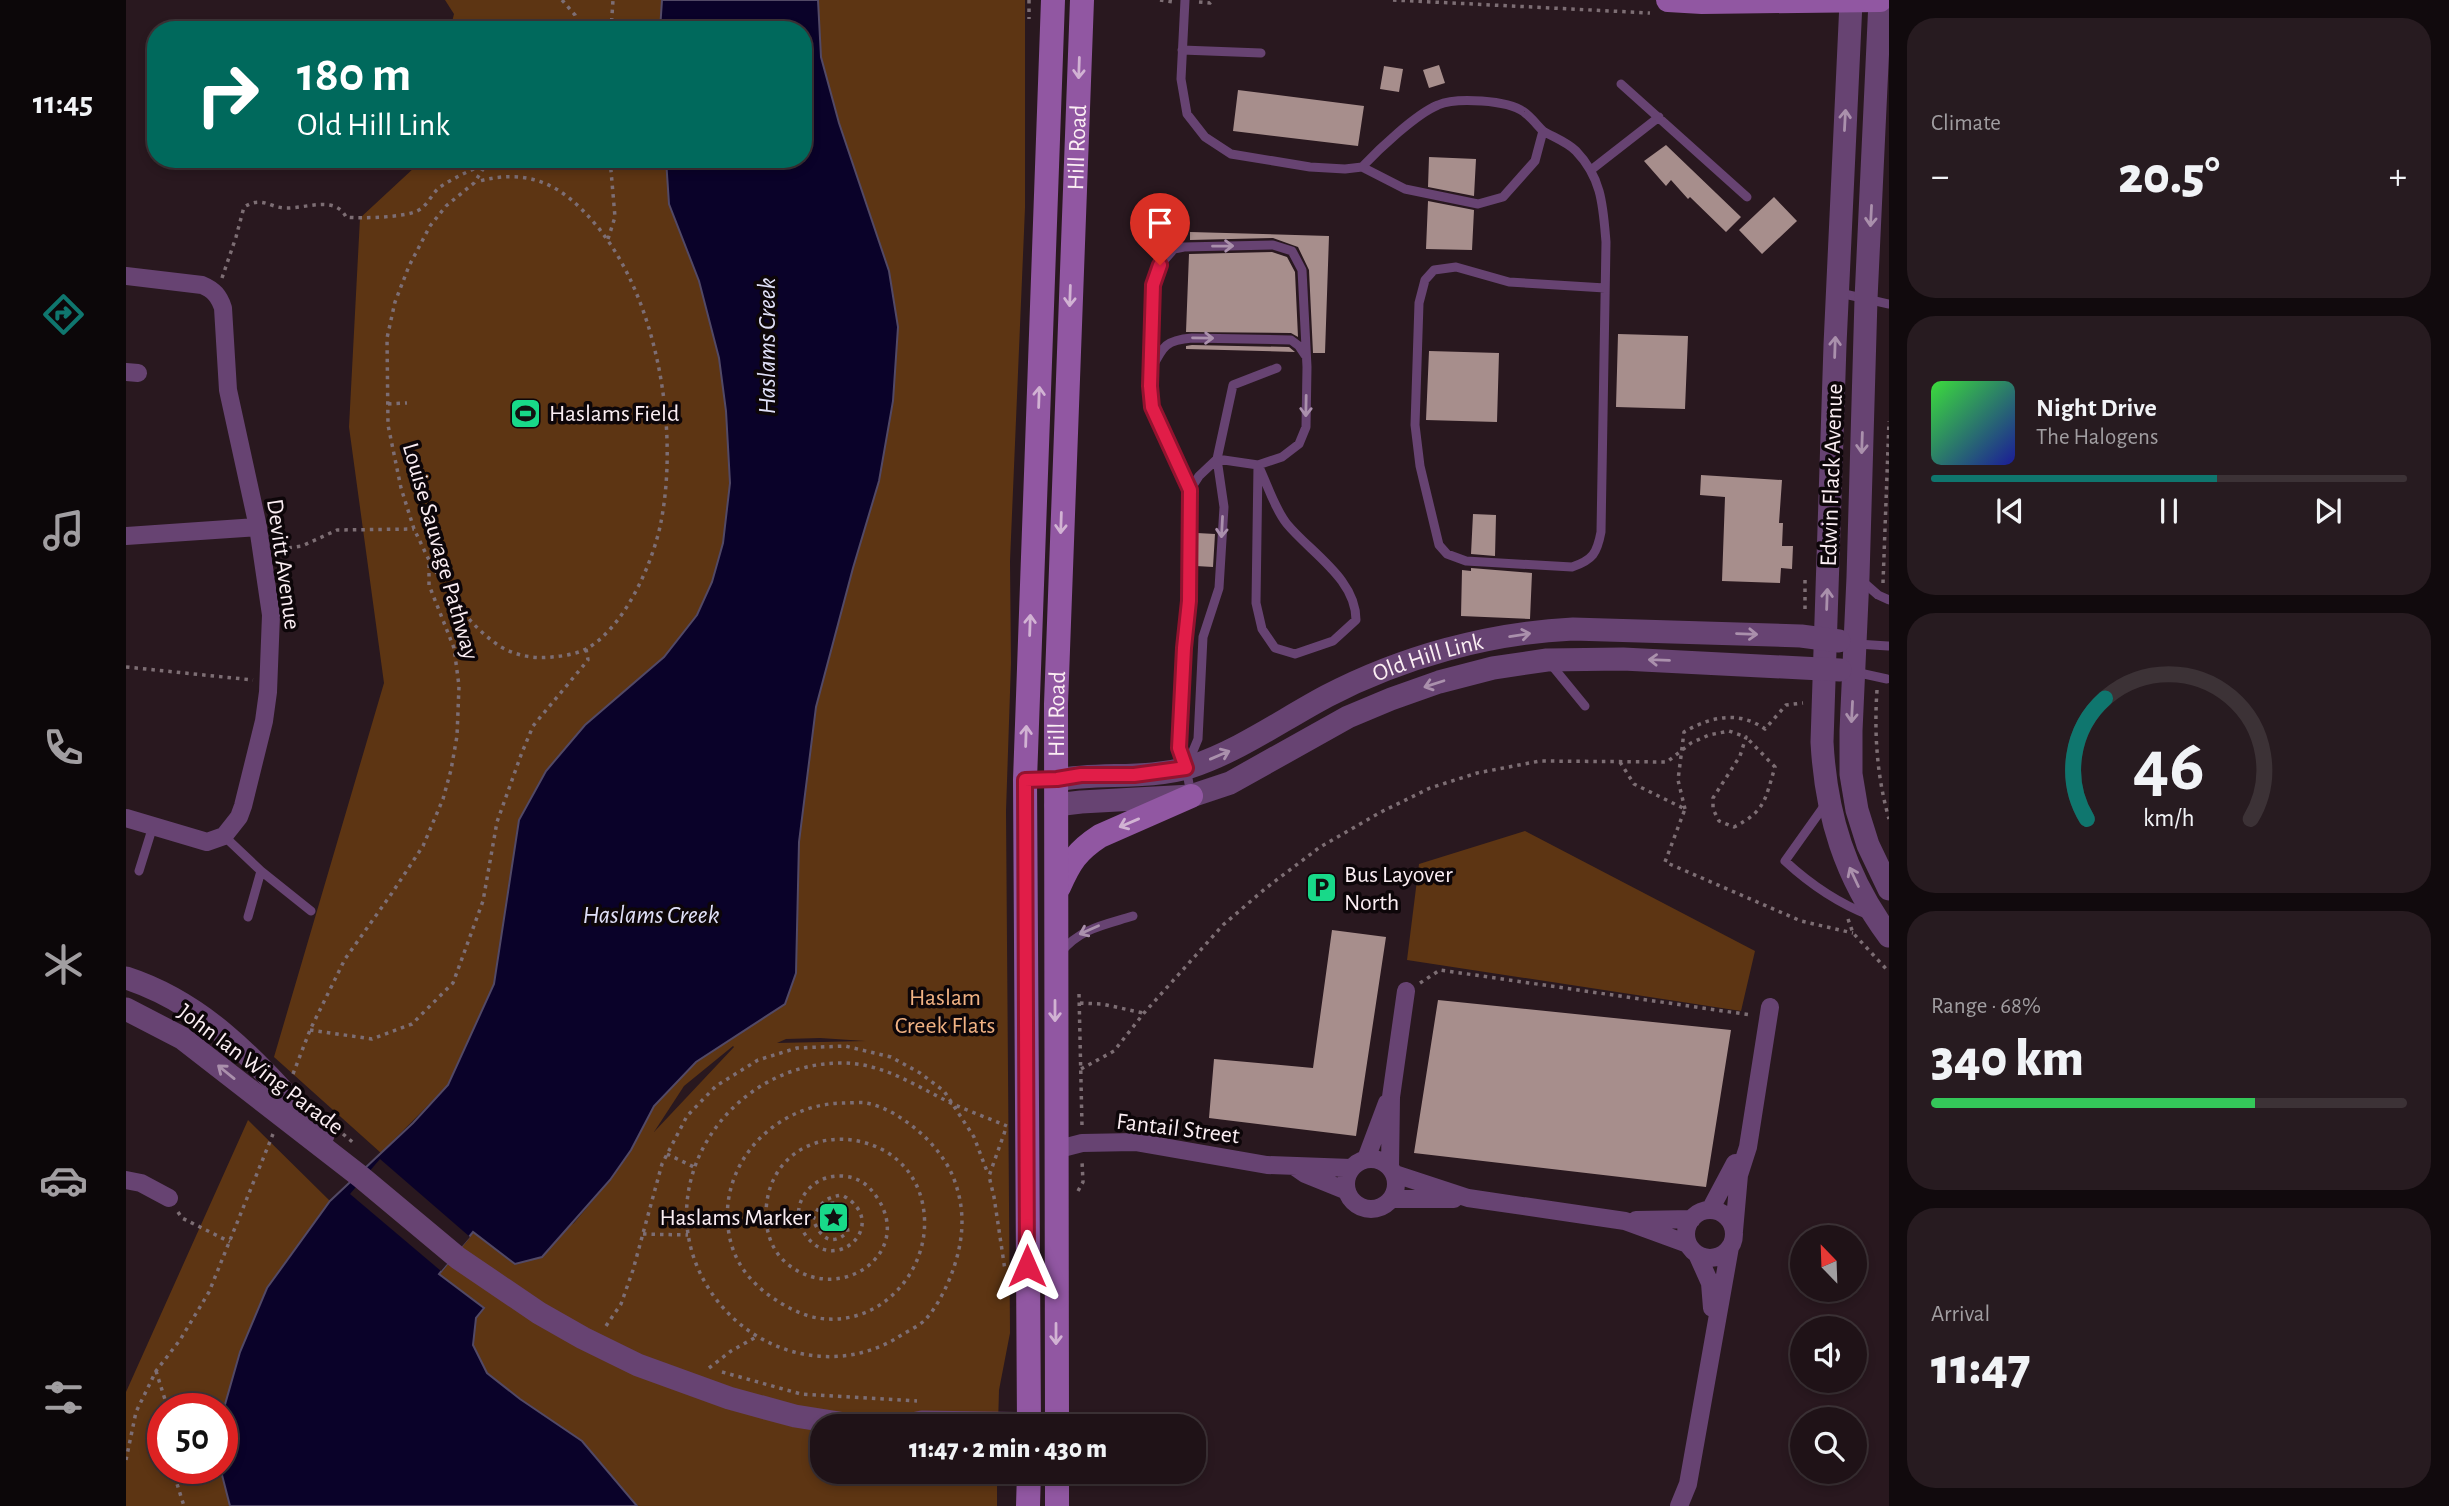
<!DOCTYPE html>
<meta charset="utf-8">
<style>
body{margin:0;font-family:"Alegreya Sans",sans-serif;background:#271b20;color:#f1f3f6;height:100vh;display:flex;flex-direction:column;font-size:26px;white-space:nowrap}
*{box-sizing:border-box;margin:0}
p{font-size:23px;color:#a19ea1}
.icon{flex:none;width:38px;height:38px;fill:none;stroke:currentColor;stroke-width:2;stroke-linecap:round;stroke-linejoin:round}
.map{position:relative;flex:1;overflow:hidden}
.details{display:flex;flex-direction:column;gap:18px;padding:18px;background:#110a0d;width:560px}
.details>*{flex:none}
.top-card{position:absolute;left:21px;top:21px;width:665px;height:147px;border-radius:28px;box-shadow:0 4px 10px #0003,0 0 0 2px #3c3236;background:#00695c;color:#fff;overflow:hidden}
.needle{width:46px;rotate:337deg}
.tools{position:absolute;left:1664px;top:1225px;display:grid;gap:14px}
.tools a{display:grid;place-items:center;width:77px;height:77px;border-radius:50%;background:#1f1217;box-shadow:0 4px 10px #0003,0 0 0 2px #3c3236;font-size:35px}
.speed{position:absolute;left:21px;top:1393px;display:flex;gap:14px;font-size:35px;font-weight:700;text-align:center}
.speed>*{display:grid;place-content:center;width:91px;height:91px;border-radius:50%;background:#1f1217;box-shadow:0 4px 10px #0003,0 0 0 2px #3c3236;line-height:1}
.speed .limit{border:10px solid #d22;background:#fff;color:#111}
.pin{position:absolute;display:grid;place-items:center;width:60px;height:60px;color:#fff;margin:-72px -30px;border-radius:50% 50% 50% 0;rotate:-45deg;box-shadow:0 0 7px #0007}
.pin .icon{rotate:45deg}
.me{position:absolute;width:77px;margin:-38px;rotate:0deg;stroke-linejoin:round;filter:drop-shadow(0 0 5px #0008)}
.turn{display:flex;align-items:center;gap:24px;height:147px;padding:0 35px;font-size:32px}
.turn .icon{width:91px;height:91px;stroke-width:2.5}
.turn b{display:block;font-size:49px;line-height:60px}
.big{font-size:52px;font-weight:800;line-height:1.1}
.details .widget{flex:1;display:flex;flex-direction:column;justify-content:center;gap:10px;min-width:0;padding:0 24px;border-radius:28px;background:#271b20}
.details .dial{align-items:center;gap:0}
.dial svg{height:182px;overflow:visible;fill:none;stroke:#3c3236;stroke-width:7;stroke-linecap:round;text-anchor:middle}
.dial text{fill:#f1f3f6;stroke:none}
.song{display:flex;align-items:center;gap:21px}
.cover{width:84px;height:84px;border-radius:10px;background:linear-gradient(135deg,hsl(120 70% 55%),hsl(240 70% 35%))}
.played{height:7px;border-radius:4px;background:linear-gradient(90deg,#0f766e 60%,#3c3236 60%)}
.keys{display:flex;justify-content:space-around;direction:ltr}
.heat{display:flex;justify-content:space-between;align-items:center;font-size:38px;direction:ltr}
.charge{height:10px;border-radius:5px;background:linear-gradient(90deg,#34c759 68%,#3c3236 0)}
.trip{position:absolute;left:684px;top:1414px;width:396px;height:70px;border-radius:28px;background:#1f1217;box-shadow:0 4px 10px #0003,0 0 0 2px #3c3236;font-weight:800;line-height:70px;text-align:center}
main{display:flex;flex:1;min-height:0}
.tabs{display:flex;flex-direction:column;width:126px;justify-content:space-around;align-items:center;background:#0c0709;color:#a19ea1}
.tabs .icon{width:49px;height:49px}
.tabs .on{color:#0f766e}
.tabs b{font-size:32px;color:#f1f3f6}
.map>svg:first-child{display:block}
.green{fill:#5d3513;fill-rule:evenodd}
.water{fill:#0a0229;stroke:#524966;stroke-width:2}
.pier{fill:#29181f}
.building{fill:#a78e8c}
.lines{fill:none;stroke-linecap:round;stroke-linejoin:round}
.path{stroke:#7d6e74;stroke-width:3.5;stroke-dasharray:3.5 5;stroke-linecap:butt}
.service{stroke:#674372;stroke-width:9}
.minor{stroke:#674372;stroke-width:18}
.tertiary{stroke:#674372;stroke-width:23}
.secondary{stroke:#9157a2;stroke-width:24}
.oneway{stroke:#d1b2d3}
.oneway2{stroke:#aa90ac}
.route-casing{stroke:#92132f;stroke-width:18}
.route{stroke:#e11d48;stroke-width:12}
.labels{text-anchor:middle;stroke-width:7;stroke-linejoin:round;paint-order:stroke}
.street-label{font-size:24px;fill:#fbeef3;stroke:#0d0609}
.poi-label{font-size:24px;fill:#fbeef3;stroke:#0d0609;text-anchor:start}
.park-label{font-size:24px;fill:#f2b384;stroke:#0d0609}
.water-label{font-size:26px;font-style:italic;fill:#e0e0f8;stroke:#0d0609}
</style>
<main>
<nav class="tabs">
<b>11:45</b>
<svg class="icon on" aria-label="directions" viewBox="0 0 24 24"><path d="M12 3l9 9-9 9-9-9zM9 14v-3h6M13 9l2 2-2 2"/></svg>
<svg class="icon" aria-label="music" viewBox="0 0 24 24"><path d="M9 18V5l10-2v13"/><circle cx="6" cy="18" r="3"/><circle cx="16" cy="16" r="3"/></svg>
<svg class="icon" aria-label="phone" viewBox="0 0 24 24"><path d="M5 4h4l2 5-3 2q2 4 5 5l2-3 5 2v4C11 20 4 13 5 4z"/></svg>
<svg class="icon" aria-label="climate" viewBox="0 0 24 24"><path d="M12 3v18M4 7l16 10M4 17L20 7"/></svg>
<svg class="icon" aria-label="car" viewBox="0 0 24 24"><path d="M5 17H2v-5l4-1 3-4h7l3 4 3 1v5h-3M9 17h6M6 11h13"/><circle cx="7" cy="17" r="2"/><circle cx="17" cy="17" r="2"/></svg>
<svg class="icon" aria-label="filters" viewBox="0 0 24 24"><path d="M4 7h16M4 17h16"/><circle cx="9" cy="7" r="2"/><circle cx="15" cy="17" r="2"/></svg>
</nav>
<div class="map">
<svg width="1763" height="1506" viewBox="0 0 1763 1506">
<rect width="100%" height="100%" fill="#29181f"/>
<path class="green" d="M319,0H536L534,30H324L328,14Z
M692,0H899V208L884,561L885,663L880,811L884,1333L873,1390L872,1426H696V1472H871V1506H511L394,1399L361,1373L347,1345L350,1318L312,1274L347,1232L389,1264L448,1223L484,1180L505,1150L528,1106L570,1062L609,1035L670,973L673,843L690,707L727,568L753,481L767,401L772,327L763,271L713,123L695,57ZM694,1038L739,1041H740L651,1043L660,1039ZM607,1046L608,1047L528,1132L558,1086Z
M291,159H540L547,215L573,281L593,358L600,411L604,483L597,543L586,582L571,615L538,657L459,725L368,984L322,1085L255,1153L148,1057L258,683L223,427L234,218L289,167Z
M1399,831L1629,951L1615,1011L1281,960L1293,864Z
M122,1120L204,1201L141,1288L114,1352L96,1422V1409H37V1468H95L104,1506H0V1392Z"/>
<path class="water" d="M536,0H692L695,57L713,123L763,271L772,327L767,401L753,481L727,568L690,707L673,842L670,973L659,1004L570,1062L528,1106L505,1150L484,1180L416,1257L389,1264L347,1232L313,1274L358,1308L350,1318L347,1345L361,1373L394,1399L456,1441L511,1506H104L96,1475L98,1408L114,1352L141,1288L204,1201L287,1123L322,1085L368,984L393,820L420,771L459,725L538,657L571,615L586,582L597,543L604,483L600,411L593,358L573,281L543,204L540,159H677V30H534Z"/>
<path class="pier" d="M254,1159L344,1237L315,1271L224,1194Z"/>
<path class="building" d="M1313,65L1319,83L1303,88L1297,70Z
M1258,66L1277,69L1273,92L1254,89Z
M1112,90L1238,106L1232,146L1107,131Z
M1540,145L1615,217L1600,232L1564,197L1562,199L1545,180L1540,186L1518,161Z
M1303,157L1350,159L1348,196L1302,187Z
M1648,197L1671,221L1636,254L1613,230Z
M1302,201L1348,210L1346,250L1300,249Z
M1064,232L1203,236L1199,353H1187L1183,270L1172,247L1147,238L1064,240Z
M1146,252L1161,257L1169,272L1172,337L1165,333L1060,332L1063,254Z
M1492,334L1562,336L1559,409L1490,407Z
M1066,345L1163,347L1169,352L1060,349V346Z
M1303,351L1373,353L1371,422L1300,420Z
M1575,475L1656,480L1653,523H1657L1656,546H1667L1666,569L1655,568L1654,583L1596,581L1599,497L1574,495Z
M1347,514L1370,515L1369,556L1345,554Z
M1071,533L1089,534L1087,567L1070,566Z
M1345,568L1406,573L1404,619L1335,616L1336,570L1345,571Z
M1206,930L1260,937L1230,1136L1083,1118L1088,1059L1187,1068Z
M1312,1000L1605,1030L1580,1187L1288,1153Z"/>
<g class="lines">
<path class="path" d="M436,0L449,15L455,30
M903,0V19
M1034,0L1047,2
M1267,0L1524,13
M1073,2L1084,3L1087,0
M485,30L487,0
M482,239L489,217L484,159
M96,278L110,237L118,207C136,196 142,207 159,208C179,209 209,195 220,217C234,219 280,217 291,211C302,206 305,194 314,187C330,176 351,168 368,159
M262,404L281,403
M154,549L176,546L211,530L288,529
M305,563C323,595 343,626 375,647C391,656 409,659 426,657C438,656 451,654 462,648C499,626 527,563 535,522C553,429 532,299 470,225C436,184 402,167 350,182
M1679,580V610
M1757,583L1763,421
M0,667L127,680
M1751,690C1748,734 1751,777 1763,819
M1494,762L1508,784L1559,809L1539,862L1675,921L1727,933
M1559,809L1552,780L1558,732C1584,717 1612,710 1639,729L1660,705L1677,703
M1722,919L1727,933L1763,972
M1294,983L1314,970L1625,1015
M953,994L956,1126
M954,1003L976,1004L1017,1013
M184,1030L246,1039L286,1024L327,983L357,901L371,822L395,755L407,726L462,660L460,649
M955,1069L988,1051L1018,1013L1097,925L1140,888L1194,847L1255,812L1304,788L1351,773L1414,761L1541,762L1565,743L1583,735L1603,731L1620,737L1614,756L1587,798V809L1593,821L1608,827C1640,811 1639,799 1649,767L1620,737
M167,1074L184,1030L219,959L266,893L297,846L317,799L325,770L331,736L333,686L328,648L303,585V560L288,529L275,488L262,425L261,338L269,302L283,266L304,226L320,206L348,183L361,163
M879,1131L863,1176L868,1197L879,1270
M217,1134L230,1145
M541,1154L568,1167
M952,1191L957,1182L956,1161
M695 1216a13 13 0 1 1 26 0a13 13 0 1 1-26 0Z
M52,1212L56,1218L104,1242
M720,1220L722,1232C705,1247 695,1238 687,1220C693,1204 699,1197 716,1195C766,1222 711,1276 681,1237C659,1209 683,1174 716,1176C733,1177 743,1185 752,1199C787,1253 716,1304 664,1266C648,1254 641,1237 640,1218C638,1150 704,1121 759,1151C776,1161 788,1176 794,1194C815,1258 761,1329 692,1318C678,1316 662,1308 650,1300C628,1286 610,1266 604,1239C588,1167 647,1104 717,1103C719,1103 737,1102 740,1103C762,1107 781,1121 798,1136C811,1149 823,1164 829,1182C840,1213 837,1241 827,1270C821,1287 811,1307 799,1320C792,1327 779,1332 771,1338C705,1377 623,1352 583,1289C519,1189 601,1065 713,1063C757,1062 791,1087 829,1105C846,1112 864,1119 881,1126
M517,1234L562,1235
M480,1326L495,1304L507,1270L536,1164L561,1116L590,1086L632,1060L671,1048L719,1046L765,1057L794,1073L818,1091L848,1137L862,1174
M583,1368L605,1351L630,1337
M30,1371L42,1409
M596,1372L675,1394L791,1401
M0,1460L10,1412L30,1371L54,1340L83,1292L147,1134
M46,1468L58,1506"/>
<path class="service" d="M1059,0L1055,79L1061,114L1079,137L1105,154L1184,167L1219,169L1236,167L1279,189L1352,204L1377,197L1409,161L1417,131C1411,125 1405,117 1398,112C1382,100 1330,97 1312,105C1290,114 1253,149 1236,167
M1056,50L1135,53
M1495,84L1621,197
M1417,131C1427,137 1441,142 1450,151C1476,178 1477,206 1480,242L1475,532C1471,553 1467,560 1446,567L1340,561L1321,554L1313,545L1294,466L1289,425L1293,303L1299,280L1308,270L1330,267L1383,282L1479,288
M1465,170L1533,117
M1714,293L1763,304
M1026,368C1037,346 1040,340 1066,338L1165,340L1173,346L1179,355
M1132,465C1141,483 1148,508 1161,524C1185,553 1230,579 1230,620L1207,641L1169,654L1149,648L1136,629L1130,603Z
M1064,490L1073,476L1091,459L1132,465L1156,457L1173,444L1180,427L1181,367L1176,270L1166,251L1147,245L1058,247L1048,249L1034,265L1027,285L1024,385L1026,407L1035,430L1064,490L1063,601L1053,748L1060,768L1065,794
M1736,581L1752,595L1763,600
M1731,644L1762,646
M1423,662L1459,706
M1729,672L1761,679
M1062,763L1072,739L1077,637L1093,588L1098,507L1091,459L1107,385L1151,368
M1701,802L1659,861C1685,885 1711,903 1745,916
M98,836L135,871L185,911
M13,871L27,826
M122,917L135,871
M935,952C955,928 978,925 1007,916"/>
<path class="minor" d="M0,276L76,285C88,290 93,296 97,308L102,390L132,527L145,615L142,692L138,721L117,806L113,817L98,836L81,842L0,818
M0,372L12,373
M0,536L132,527
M929,1150L956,1143L1009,1142L1141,1165L1225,1168
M1220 1184a25 25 0 1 1 50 0a25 25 0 1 1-50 0Z
M1240,1159L1261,1103
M1169,1167L1179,1174L1221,1191
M1264,1167L1265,1097L1280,991
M1269,1174L1342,1198L1499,1221L1562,1244
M0,1180L15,1183L43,1198
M1266,1199H1328
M1584,1210L1609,1163
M1560 1234a24 24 0 1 1 48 0a24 24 0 1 1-48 0Z
M1510,1220L1566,1219
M1608,1231L1613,1175L1622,1147L1644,1007
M1571,1254L1584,1283L1586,1308
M1553,1506L1562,1484L1604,1247"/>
<g class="tertiary">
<path d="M1754,1L1740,299L1732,577L1725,731V774L1731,810L1742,845L1763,889"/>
<path d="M1725,2L1709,345L1696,742C1700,815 1719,877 1763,936"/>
<path id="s1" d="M931,780C974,772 1021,780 1064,767C1113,751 1156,720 1201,696C1276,657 1363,633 1447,629L1675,636L1713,641"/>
<path d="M930,805L955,802L1065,796L1104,783L1222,717L1265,699L1313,682L1367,668L1421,660L1497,659L1714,670"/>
<path d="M0,978C86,1006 138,1071 197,1135"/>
<path d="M0,1009L56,1038L235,1177L332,1258L413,1313L457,1338L512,1365L603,1398L669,1416L732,1426"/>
<path d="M777,1426L796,1422L931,1424"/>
</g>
<g class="secondary">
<path d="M1542,0L1576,2L1754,0"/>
<path d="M933,887C944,862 951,851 974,836L1065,796"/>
<path d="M903,1426L899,780L927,0"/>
<path id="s2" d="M931,1426L930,704L956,0"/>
<path d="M902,1506L903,1472"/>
<path d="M931,1506V1472"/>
</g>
</g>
<defs><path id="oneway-shaft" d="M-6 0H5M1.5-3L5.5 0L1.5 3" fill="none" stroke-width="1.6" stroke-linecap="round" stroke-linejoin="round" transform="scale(1.75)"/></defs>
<g class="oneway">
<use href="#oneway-shaft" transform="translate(953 68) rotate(92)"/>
<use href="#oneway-shaft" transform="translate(944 296) rotate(92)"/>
<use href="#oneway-shaft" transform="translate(913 397) rotate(-88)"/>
<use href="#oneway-shaft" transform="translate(935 523) rotate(92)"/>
<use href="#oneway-shaft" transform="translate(904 625) rotate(-88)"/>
<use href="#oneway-shaft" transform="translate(900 736) rotate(-88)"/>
<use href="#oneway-shaft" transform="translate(1003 823) rotate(157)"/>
<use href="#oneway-shaft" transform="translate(929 1011) rotate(90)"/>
<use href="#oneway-shaft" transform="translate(930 1334) rotate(90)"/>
</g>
<g class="oneway2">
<use href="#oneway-shaft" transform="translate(1719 120) rotate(-87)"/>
<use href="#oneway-shaft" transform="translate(1745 216) rotate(93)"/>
<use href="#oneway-shaft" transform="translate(1097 246) rotate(-1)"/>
<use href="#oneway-shaft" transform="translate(1077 338) rotate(1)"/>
<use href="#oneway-shaft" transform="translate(1709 347) rotate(-88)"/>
<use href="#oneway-shaft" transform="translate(1180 406) rotate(91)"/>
<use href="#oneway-shaft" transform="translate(1736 443) rotate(92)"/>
<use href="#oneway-shaft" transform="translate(1096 527) rotate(93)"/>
<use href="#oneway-shaft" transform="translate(1701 599) rotate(-88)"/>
<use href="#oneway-shaft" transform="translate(1621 634) rotate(2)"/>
<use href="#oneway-shaft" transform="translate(1394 635) rotate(-9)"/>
<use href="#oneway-shaft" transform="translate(1533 660) rotate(-178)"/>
<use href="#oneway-shaft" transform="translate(1308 684) rotate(162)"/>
<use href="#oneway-shaft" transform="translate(1726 712) rotate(93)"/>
<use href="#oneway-shaft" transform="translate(1094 755) rotate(-23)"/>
<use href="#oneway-shaft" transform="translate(1728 877) rotate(-115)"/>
<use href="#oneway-shaft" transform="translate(963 930) rotate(156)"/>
<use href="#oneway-shaft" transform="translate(100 1072) rotate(-141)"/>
</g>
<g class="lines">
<defs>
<path id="route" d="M901,1266L899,780L931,779L955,775H1008L1060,768L1053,748L1058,648L1063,601L1064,490L1026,407L1024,386L1027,285L1034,265"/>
</defs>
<use href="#route" class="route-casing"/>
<use href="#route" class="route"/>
</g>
<defs>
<symbol id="stadium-square" viewBox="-11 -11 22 22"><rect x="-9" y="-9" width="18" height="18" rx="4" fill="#18d989" stroke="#0d0609"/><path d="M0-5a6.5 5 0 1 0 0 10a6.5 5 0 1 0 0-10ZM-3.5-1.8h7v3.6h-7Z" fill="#111"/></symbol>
<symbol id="parking-square" viewBox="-11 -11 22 22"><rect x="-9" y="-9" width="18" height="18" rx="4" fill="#18d989" stroke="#0d0609"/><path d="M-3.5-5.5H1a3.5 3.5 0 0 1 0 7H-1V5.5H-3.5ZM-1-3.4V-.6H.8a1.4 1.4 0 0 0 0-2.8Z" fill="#111"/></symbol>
<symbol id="sight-square" viewBox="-11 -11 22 22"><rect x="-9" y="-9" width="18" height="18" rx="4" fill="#18d989" stroke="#0d0609"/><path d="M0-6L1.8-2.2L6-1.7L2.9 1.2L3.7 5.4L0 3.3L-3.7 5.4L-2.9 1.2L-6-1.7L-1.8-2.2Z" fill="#111"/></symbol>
</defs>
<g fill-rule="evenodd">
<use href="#stadium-square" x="382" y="396" width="35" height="35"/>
<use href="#parking-square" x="1178" y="870" width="35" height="35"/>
<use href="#sight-square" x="690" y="1200" width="35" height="35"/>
</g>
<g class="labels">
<g class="street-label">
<text dy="8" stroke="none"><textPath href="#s2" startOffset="1279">Hill Road</textPath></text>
<text transform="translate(1705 475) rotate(-88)" y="8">Edwin Flack Avenue</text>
<text transform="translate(315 551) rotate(74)" y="8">Louise Sauvage Pathway</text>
<text transform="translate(158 564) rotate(82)" y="8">Devitt Avenue</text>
<text dy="8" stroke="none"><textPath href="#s1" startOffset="397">Old Hill Link</textPath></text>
<text dy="8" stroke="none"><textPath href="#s2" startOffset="712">Hill Road</textPath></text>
<text transform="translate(135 1069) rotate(37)" y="8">John Ian Wing Parade</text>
<text transform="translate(1052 1128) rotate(7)" y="8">Fantail Street</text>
</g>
<g class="poi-label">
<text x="423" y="421">Haslams Field</text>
<text x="1218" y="882">Bus Layover<tspan x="1218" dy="28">North</tspan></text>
<text x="685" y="1225" text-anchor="end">Haslams Marker</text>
</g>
<g class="park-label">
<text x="819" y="1005">Haslam<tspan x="819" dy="28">Creek Flats</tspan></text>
</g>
<g class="water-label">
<text transform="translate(640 346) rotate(-90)" y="9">Haslams Creek</text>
<text x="525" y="923">Haslams Creek</text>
</g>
</g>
</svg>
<div class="tools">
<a><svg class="needle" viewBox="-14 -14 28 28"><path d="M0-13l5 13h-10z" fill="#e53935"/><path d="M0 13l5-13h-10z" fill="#a19ea1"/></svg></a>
<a><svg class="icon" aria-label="sound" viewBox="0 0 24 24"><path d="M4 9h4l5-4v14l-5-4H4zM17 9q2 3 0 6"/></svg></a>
<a><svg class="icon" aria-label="search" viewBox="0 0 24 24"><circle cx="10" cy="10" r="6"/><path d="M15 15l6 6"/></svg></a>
</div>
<div class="speed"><div class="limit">50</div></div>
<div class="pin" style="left:1034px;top:265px;background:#d93025"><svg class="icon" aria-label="arrive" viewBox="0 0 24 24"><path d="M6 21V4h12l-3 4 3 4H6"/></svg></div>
<svg class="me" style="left:901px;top:1266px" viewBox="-20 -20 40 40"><path d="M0-17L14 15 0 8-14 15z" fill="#e11d48" stroke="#fff" stroke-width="4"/></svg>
<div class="trip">11:47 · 2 min · 430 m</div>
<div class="top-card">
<div class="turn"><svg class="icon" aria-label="right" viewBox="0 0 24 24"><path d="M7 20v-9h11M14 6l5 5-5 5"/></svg><div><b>180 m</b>Old Hill Link</div></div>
</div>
</div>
<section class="details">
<div class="widget"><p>Climate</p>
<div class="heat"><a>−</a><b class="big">20.5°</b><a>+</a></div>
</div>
<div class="widget">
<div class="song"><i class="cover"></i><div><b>Night Drive</b><p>The Halogens</p></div></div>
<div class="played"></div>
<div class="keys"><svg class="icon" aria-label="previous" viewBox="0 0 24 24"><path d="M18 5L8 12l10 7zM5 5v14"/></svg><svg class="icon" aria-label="pause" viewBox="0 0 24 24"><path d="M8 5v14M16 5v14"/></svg><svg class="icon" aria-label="next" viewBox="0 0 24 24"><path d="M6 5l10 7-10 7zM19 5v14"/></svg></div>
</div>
<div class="widget dial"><svg viewBox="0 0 100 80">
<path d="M14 69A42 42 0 1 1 86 69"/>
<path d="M14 69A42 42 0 0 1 22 16" stroke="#0f766e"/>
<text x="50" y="56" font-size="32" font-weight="700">46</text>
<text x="50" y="72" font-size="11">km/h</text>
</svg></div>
<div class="widget"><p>Range · 68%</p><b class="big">340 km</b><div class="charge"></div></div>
<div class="widget"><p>Arrival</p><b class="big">11:47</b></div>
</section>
</main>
